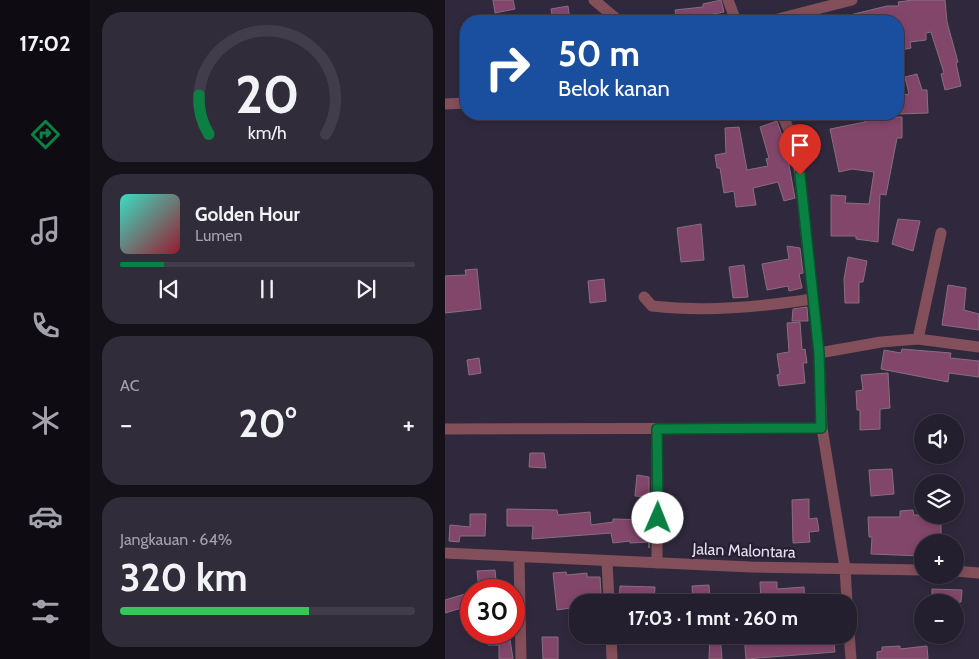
<!DOCTYPE html>
<html lang="id">
<meta charset="utf-8">
<style>
body{margin:0;font-family:Cabin,sans-serif;background:#302c3a;color:#f1f3f6;height:100vh;display:flex;flex-direction:column;font-size:19px;white-space:nowrap}
*{box-sizing:border-box;margin:0}
p{font-size:16px;color:#a3a2aa}
.icon{flex:none;width:28px;height:28px;fill:none;stroke:currentColor;stroke-width:2;stroke-linecap:round;stroke-linejoin:round}
.map{position:relative;flex:1;overflow:hidden}
.side{display:flex;flex-direction:column;gap:12px;padding:12px;background:#141119;width:355px}
.side>*{flex:none}
.hud{position:absolute;left:15px;top:15px;width:444px;height:105px;border-radius:20px;box-shadow:0 2px 8px #0003,0 0 0 1px #413d4a;background:#1a4fa0;color:#fff;overflow:hidden}
.controls{position:absolute;left:469px;top:414px;display:grid;gap:10px}
.controls a{display:grid;place-items:center;width:50px;height:50px;border-radius:50%;background:#241f2e;box-shadow:0 2px 8px #0003,0 0 0 1px #413d4a;font-size:25px}
.speed{position:absolute;left:15px;top:579px;display:flex;gap:10px;font-size:25px;font-weight:700;text-align:center}
.speed>*{display:grid;place-content:center;width:65px;height:65px;border-radius:50%;background:#241f2e;box-shadow:0 2px 8px #0003,0 0 0 1px #413d4a;line-height:1}
.speed .limit{border:8px solid #d22;background:#fff;color:#111}
.pin{position:absolute;display:grid;place-items:center;width:42px;height:42px;color:#fff;margin:-51px -21px;border-radius:50% 50% 50% 0;rotate:-45deg;box-shadow:0 0 5px #0007}
.pin .icon{rotate:45deg}
.me{position:absolute;width:55px;margin:-28px;rotate:1deg;stroke-linejoin:round;filter:drop-shadow(0 0 4px #0008)}
.turn{display:flex;align-items:center;gap:18px;height:105px;padding:0 15px;font-size:22px}
.turn .icon{width:65px;height:65px;stroke-width:2.5}
.turn b{display:block;font-size:35px;line-height:42px}
.big{font-size:38px;font-weight:700;line-height:1.1}
.side .widget{flex:1;display:flex;flex-direction:column;justify-content:center;gap:8px;min-width:0;padding:0 18px;border-radius:20px;background:#302c3a}
.side .dial{align-items:center;gap:0}
.dial svg{height:130px;overflow:visible;fill:none;stroke:#413d4a;stroke-width:7;stroke-linecap:round;text-anchor:middle}
.dial text{fill:#f1f3f6;stroke:none}
.song{display:flex;align-items:center;gap:15px}
.cover{width:60px;height:60px;border-radius:8px;background:linear-gradient(135deg,hsl(170 70% 55%),hsl(350 70% 35%))}
.played{height:5px;border-radius:2px;background:linear-gradient(90deg,#0b8043 15%,#413d4a 15%)}
.keys{display:flex;justify-content:space-around;direction:ltr}
.heat{display:flex;justify-content:space-between;align-items:center;font-size:28px;direction:ltr}
.charge{height:8px;border-radius:4px;background:linear-gradient(90deg,#34c759 64%,#413d4a 0)}
.trip{position:absolute;left:124px;top:594px;width:288px;height:50px;border-radius:20px;background:#241f2e;box-shadow:0 2px 8px #0003,0 0 0 1px #413d4a;font-weight:700;line-height:50px;text-align:center}
main{display:flex;flex:1;min-height:0}
.dock{display:flex;flex-direction:column;width:90px;justify-content:space-around;align-items:center;background:#0e0c12;color:#a3a2aa}
.dock .icon{width:35px;height:35px}
.dock .selected{color:#0b8043}
.dock b{font-size:22px;color:#f1f3f6}
.map>svg:first-child{display:block}
.building{fill:#82466b;stroke:#876f7d}
.lines{fill:none;stroke-linecap:round;stroke-linejoin:round}
.minor{stroke:#824f5a;stroke-width:11}
.route-casing{stroke:#07532c;stroke-width:12}
.route{stroke:#0b8043;stroke-width:9}
.labels{text-anchor:middle;stroke-width:4.5;stroke-linejoin:round;paint-order:stroke}
.street-label{font-size:16px;fill:#e3dfec;stroke:#261f33}
</style>
<main>
<nav class="dock">
<b>17:02</b>
<svg class="icon selected" aria-label="directions" viewBox="0 0 24 24"><path d="M12 3l9 9-9 9-9-9zM9 14v-3h6M13 9l2 2-2 2"/></svg>
<svg class="icon" aria-label="music" viewBox="0 0 24 24"><path d="M9 18V5l10-2v13"/><circle cx="6" cy="18" r="3"/><circle cx="16" cy="16" r="3"/></svg>
<svg class="icon" aria-label="phone" viewBox="0 0 24 24"><path d="M5 4h4l2 5-3 2q2 4 5 5l2-3 5 2v4C11 20 4 13 5 4z"/></svg>
<svg class="icon" aria-label="climate" viewBox="0 0 24 24"><path d="M12 3v18M4 7l16 10M4 17L20 7"/></svg>
<svg class="icon" aria-label="car" viewBox="0 0 24 24"><path d="M5 17H2v-5l4-1 3-4h7l3 4 3 1v5h-3M9 17h6M6 11h13"/><circle cx="7" cy="17" r="2"/><circle cx="17" cy="17" r="2"/></svg>
<svg class="icon" aria-label="filters" viewBox="0 0 24 24"><path d="M4 7h16M4 17h16"/><circle cx="9" cy="7" r="2"/><circle cx="15" cy="17" r="2"/></svg>
</nav>
<section class="side">
<div class="widget dial"><svg viewBox="0 0 100 80">
<path d="M14 69A42 42 0 1 1 86 69"/>
<path d="M14 69A42 42 0 0 1 8 45" stroke="#0b8043"/>
<text x="50" y="56" font-size="32" font-weight="700">20</text>
<text x="50" y="72" font-size="11">km/h</text>
</svg></div>
<div class="widget">
<div class="song"><i class="cover"></i><div><b>Golden Hour</b><p>Lumen</p></div></div>
<div class="played"></div>
<div class="keys"><svg class="icon" aria-label="previous" viewBox="0 0 24 24"><path d="M18 5L8 12l10 7zM5 5v14"/></svg><svg class="icon" aria-label="pause" viewBox="0 0 24 24"><path d="M8 5v14M16 5v14"/></svg><svg class="icon" aria-label="next" viewBox="0 0 24 24"><path d="M6 5l10 7-10 7zM19 5v14"/></svg></div>
</div>
<div class="widget"><p>AC</p>
<div class="heat"><a>−</a><b class="big">20°</b><a>+</a></div>
</div>
<div class="widget"><p>Jangkauan · 64%</p><b class="big">320 km</b><div class="charge"></div></div>
</section>
<div class="map">
<svg width="534" height="659" viewBox="0 0 534 659">
<rect width="100%" height="100%" fill="#30293d"/>
<path class="building" d="M48,0H68L70,9L50,13Z
M276,0L279,12L232,21L230,10L258,7V4Z
M468,0H500L502,22L513,62L511,63L516,86L500,90L496,74L499,73L486,32L481,33V40L465,42L466,48L452,51V21H398L397,17L442,6H454L453,2Z
M123,6L125,20L108,21L106,9Z
M472,74L477,90H482L483,113L452,114V96L464,94L460,77Z
M420,117H457V138H452L441,195L435,194L433,242L411,239V236H386V195L401,196L400,203L424,204L429,172L407,169L394,172L385,129L420,122Z
M332,121L345,159L343,160L350,198L339,201L333,182L308,188L311,205L291,207L289,191L279,193L275,168H272L270,155L281,153L280,128L294,127L302,170L323,166L321,159L324,158L315,127Z
M453,219L475,221L468,251L447,244Z
M256,224L259,260L236,262L232,228Z
M342,246L355,248L358,273L354,274L357,288L344,291L343,286L322,290L317,264L344,259Z
M403,257L422,261L418,282H414V303H400L399,279Z
M299,265L303,297L288,298L284,267Z
M32,269L36,309L0,313V276L21,275L20,270Z
M159,279L161,301L145,303L143,281Z
M503,285L521,288L519,310L534,314V330L497,325Z
M362,307L363,321H347L348,309Z
M355,322L357,350L360,349L362,363H358L360,383L334,386L332,375L335,374L332,354L344,352L342,323Z
M457,349L506,353L505,358L534,361V377L504,373L503,382L436,369L439,350L456,353Z
M34,358L36,373L24,375L22,360Z
M443,373L445,408L435,409V429L415,430V410H412L411,391L418,390L416,375Z
M85,453H99L101,468L84,467Z
M447,469L449,494L426,496L424,470Z
M192,475L204,477V497L190,496Z
M364,499V519L372,518L374,531L364,532L365,542L348,543L347,500Z
M62,509L112,510L113,515L145,512L146,525L168,522V519L204,520V548V542L185,543V541L168,543L166,533L87,539L88,526H62Z
M468,510L469,515H496V542H478V556L426,554L427,537H424L423,517H455V511Z
M25,514H41L40,536H15L14,542L4,541L5,525L25,527Z
M50,570L52,590H34L32,571Z
M121,572L122,575L142,573V577H155L156,594H145L146,602H132V607L112,610L108,573Z
M315,582H332V589L359,587L360,602H316Z
M264,585L265,602H248L247,586Z
M175,586L210,587L209,602H174Z
M487,589L517,590L516,602H487Z
M20,594L23,606L0,613V600Z
M64,633L68,659H54V645H43L42,634Z
M265,635H275L277,659H264Z
M299,635H388L390,652L301,659Z
M97,637H113V659H98Z
M455,646V649L482,646L483,659H432V652L437,651V647Z"/>
<g class="lines">
<path class="minor" d="M149,0L174,21
M283,0L291,21
M325,21L407,0
M0,104L21,103
M337,114L347,137L353,159L374,353L377,428L400,568L402,602
M199,297L207,306C261,312 314,307 367,299
M473,339L496,233
M374,353L436,342L473,339L534,347
M0,429L377,428
M0,553L306,567L478,570
M74,558L76,659
M162,561L164,602
M212,563V429
M510,571L534,573
M402,606L406,659
M166,635L167,659"/>
</g>
<g class="lines">
<defs>
<path id="route" d="M213,518L212,429L376,428L374,353L355,175"/>
</defs>
<use href="#route" class="route-casing"/>
<use href="#route" class="route"/>
</g>
<g class="labels">
<g class="street-label">
<text transform="translate(299 550) rotate(2)" y="6">Jalan Malontara</text>
</g>
</g>
</svg>
<div class="controls">
<a><svg class="icon" aria-label="sound" viewBox="0 0 24 24"><path d="M4 9h4l5-4v14l-5-4H4zM17 9q2 3 0 6"/></svg></a>
<a><svg class="icon" aria-label="layers" viewBox="0 0 24 24"><path d="M12 4l9 5-9 5-9-5zM3 14l9 5 9-5"/></svg></a>
<a>+</a>
<a>−</a>
</div>
<div class="speed"><div class="limit">30</div></div>
<div class="pin" style="left:355px;top:175px;background:#d93025"><svg class="icon" aria-label="arrive" viewBox="0 0 24 24"><path d="M6 21V4h12l-3 4 3 4H6"/></svg></div>
<svg class="me" style="left:213px;top:518px" viewBox="-20 -20 40 40"><circle r="19" fill="#fff"/><path d="M0-13L10 11 0 6-10 11z" fill="#0b8043"/></svg>
<div class="trip">17:03 · 1 mnt · 260 m</div>
<div class="hud">
<div class="turn"><svg class="icon" aria-label="right" viewBox="0 0 24 24"><path d="M7 20v-9h11M14 6l5 5-5 5"/></svg><div><b>50 m</b>Belok kanan</div></div>
</div>
</div>
</main>
